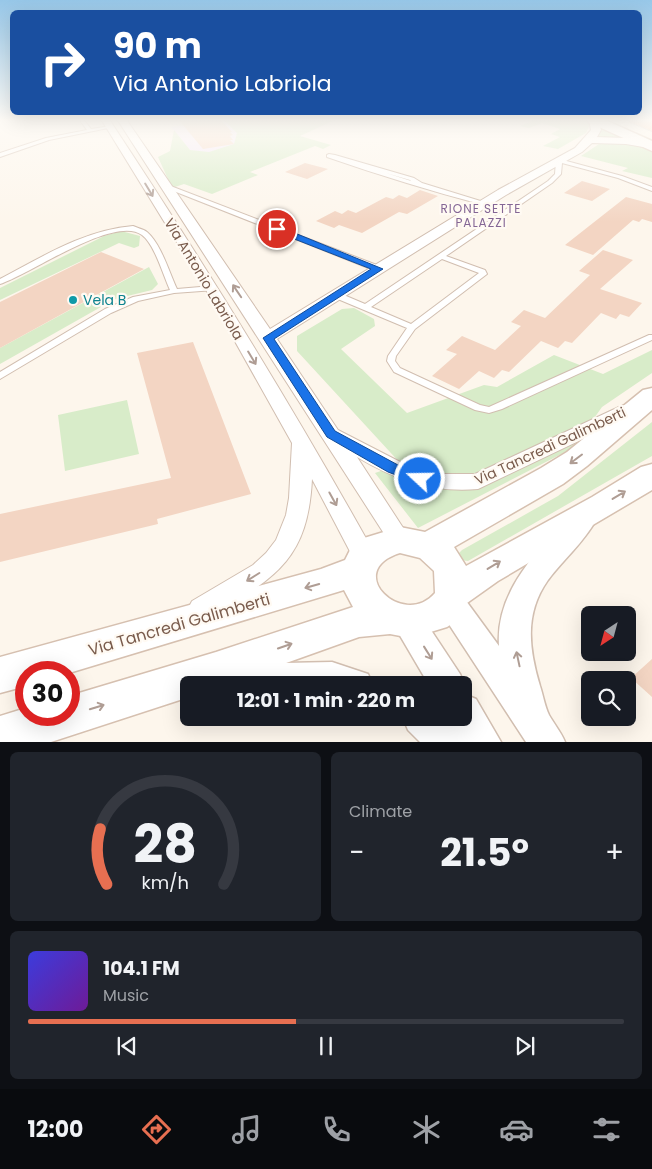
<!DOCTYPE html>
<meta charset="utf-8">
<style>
body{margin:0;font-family:Poppins,sans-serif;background:#20242c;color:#f1f3f6;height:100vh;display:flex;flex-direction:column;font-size:19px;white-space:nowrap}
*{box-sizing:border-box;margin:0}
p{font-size:16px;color:#9ea1a6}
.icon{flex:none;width:28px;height:28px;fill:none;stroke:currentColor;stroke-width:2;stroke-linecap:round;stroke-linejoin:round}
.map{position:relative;height:742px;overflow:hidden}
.sheet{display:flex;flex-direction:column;gap:10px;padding:10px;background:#0d0f14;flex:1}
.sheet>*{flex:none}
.guide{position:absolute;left:10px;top:10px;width:632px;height:105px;border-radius:8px;box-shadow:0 5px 20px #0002;background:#1a4fa0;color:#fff;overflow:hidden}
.needle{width:32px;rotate:216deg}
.tools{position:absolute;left:581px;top:606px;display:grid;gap:10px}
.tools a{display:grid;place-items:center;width:55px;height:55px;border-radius:8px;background:#171b24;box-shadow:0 5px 20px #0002;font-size:25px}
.speed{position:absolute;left:15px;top:661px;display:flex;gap:10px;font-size:25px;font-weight:700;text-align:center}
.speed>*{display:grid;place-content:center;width:65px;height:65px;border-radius:50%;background:#171b24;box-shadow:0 5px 20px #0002;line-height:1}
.speed .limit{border:8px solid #d22;background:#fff;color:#111}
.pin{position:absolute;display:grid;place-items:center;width:42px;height:42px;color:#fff;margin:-21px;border:2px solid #fff;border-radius:50%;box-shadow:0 1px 5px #0007}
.me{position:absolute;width:55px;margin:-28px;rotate:291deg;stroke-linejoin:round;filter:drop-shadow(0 0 4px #0008)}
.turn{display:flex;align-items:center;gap:18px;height:105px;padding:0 20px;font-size:22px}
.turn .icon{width:65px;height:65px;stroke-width:2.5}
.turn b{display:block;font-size:35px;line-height:42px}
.big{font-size:38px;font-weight:700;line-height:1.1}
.sheet .widget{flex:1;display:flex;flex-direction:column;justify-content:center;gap:8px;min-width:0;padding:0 18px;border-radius:8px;background:#20242c}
.sheet .dial{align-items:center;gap:0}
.dial svg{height:130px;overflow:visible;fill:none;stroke:#363941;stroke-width:7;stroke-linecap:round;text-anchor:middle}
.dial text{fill:#f1f3f6;stroke:none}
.song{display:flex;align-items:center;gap:15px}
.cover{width:60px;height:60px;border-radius:8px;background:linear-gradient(135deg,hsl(240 70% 55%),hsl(280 70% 35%))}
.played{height:5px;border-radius:2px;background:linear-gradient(90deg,#e76f51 45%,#363941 45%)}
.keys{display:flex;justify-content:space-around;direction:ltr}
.heat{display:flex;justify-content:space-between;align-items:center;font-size:28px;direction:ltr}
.sheet .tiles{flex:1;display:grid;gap:10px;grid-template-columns:1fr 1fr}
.widget:last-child{grid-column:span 2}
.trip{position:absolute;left:180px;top:676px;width:292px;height:50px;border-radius:8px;background:#171b24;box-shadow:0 5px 20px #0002;font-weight:700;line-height:50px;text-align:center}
.menu{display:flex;height:80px;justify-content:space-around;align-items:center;background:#090b0e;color:#9ea1a6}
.menu .icon{width:35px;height:35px}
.menu .current{color:#e76f51}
.menu b{font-size:22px;color:#f1f3f6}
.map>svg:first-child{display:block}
.education{fill:#f3e8fa}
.green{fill:#d8ecc9}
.building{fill:#f3d5c3}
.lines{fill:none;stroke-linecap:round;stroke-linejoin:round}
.service-casing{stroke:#d1beb0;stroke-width:2}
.minor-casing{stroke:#d1beb0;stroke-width:2}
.tertiary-casing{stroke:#d1beb0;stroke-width:3}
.secondary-casing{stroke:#d6c0b0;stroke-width:3}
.trunk-casing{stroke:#dad1cd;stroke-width:2}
.service{fill:#fff;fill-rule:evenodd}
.minor{fill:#fff;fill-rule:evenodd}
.tertiary{fill:#fff;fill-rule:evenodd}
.secondary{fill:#fff;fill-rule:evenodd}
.trunk{fill:#f9c8a4;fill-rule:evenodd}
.oneway{stroke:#af9d94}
.route{fill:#1a73e8;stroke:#114b97}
.culture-dot{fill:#0f9aa8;stroke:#fffaf3;stroke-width:2}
.labels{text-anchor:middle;stroke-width:4.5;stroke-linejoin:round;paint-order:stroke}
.far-neighbourhood-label{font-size:12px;letter-spacing:1px;fill:#846695;stroke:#fffaf3}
.street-label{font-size:14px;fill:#7a5c4d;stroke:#fffaf3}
.culture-label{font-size:14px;fill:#0d838f;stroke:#fffaf3;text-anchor:start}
.near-street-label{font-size:16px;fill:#7a5c4d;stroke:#fffaf3}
</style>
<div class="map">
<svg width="652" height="742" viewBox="0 0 652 742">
<rect width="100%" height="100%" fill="#fdf6ec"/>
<path class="education" d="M233,119L250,140L200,162L171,127Z"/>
<path class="green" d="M219,119L253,120L256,119H337L300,136L331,145L323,149L315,146L250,172L258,175L212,194L184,184L172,188L158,157L170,151L174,130L190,150L209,152L234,144L237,133L225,121L176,126Z
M521,119H581L590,124L586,133L558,149L543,146L560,137L551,134L560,129L542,123L529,128L520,126L532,121Z
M596,127H602L652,152V178L622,171L628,168L581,156L599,144L591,139Z
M121,231L140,236L139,246L134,248L119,243L0,300V288L104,236Z
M149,267L158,284L152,290L115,299L0,364V348Z
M354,308L374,319L375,326L341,349L407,413L484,385L497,387L554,355L603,374L652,350V373L602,407L573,448L418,528L375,473L401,464L297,351V336L342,309Z
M127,400L139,454L65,471L58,415Z
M652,422V456L468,561L460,560L457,555L462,550L558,496Z"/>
<path class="building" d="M178,119H220L232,132H230L233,135L230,136L233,140H230L234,144L203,149Z
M305,163L328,169L307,179L285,172Z
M582,181L610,189L592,201L564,193Z
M420,190L438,196L407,214L399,212L362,233L339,225L334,228L316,221L335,211L342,214L348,210L356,213L386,197L393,199L399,195L407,198Z
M626,197L652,204V222L642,219L639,222L633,220L593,255L565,245Z
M603,250L633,260L600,289L642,303L629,317L620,314L616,319L601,313L572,343L565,341L558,348L541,341L509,372L502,370L494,378L479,371L459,389L432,376L457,354L446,350L462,336L495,350L521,326L511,322L524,310L545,318L590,275L579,271Z
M101,252L144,269L0,348V302Z
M193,342L251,494L157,519L158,524L0,562V514L171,478L137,353Z
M652,659V697L631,678Z"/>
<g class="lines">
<defs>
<path id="service" d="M79,119H83L91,129L111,126L113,127L49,140L0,157V153L46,138L87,130Z
M329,154L335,155L414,178L422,183L487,203L484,205C431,191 379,175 327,157V155ZM386,173L410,180L411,181L408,180Z
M559,159L622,176L652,187V191L618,178L562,163L561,174L552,183L446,256L485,270L487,274L415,329L396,356L395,361L400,368L480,405L489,407L649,335H652V340L502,409L489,413L475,410L394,372L387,361L388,356L407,328L333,297L332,295L333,293H339L365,304L548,181L555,174L556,161ZM442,259L479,273L411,324L371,307Z
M168,185L382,267L383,269L379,271H376L166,188V186Z
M133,226C137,228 143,229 147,232C161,244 169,272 177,289L212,286H215V290L174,293L138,301L111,313L0,379V372L105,309L133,297L170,290C163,275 155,245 142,235C115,214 29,275 0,284V279C42,257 84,230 133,226Z"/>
<path id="minor" d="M101,119H109C202,260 290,402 372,549L376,556L372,563L364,566L356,563L312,479C308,561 274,578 210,617L201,620L192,617L188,609L192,601L253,565L266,553L276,540L286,515L289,498L292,443L205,288Z
M117,119H126L270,329L498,190L575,148L591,130L589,119H598L601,130L597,137L626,138L652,143V147L649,148L626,144L592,143L582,152L506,195L277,339L338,430L410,467L438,474H475L621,406L628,404L635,406L637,410L635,414L478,489C433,493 395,480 357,457L411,540L408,546L400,549L392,546Z"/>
<path id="tertiary" d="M582,510L592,513L596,520C584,542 563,560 548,580C524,614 529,649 540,686C543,695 545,707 549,715C554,724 561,732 565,742H526L435,603L439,594L450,590L461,594L499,646C496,601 524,565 553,534C562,524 569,514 582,510Z
M408,608L419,612L460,674L465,685L464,687V685H429L392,622L397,612Z
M226,656L285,663L332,662L368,674L373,685H222L214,682L209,671L214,660Z
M464,694L476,699L501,742H420L408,730L403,718H446L451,722L449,718H464Z"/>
<path id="secondary" d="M587,119H603L652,141V151L588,122Z
M652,388V410L587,466L563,484L454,547L466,566L592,497L641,467L652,464V490L498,581L467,603L456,621L447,627L411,638L390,634L359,637L225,685H189V697L51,742H0V716L26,708V715H69V696L216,652L353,607L344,590L69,673L26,672V686L0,693V657L321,569L345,560L350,550L364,538L400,527L425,532L541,468L567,452L643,390ZM400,553L420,558L434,571L435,593C403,630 342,571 400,553Z"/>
<path id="trunk" d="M628,119L652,121V131L630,122Z"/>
</defs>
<use href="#service" class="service-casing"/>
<use href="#minor" class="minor-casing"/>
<use href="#tertiary" class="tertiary-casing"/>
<use href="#secondary" class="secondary-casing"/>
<use href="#trunk" class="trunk-casing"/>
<use href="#service" class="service"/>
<use href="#minor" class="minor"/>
<use href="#tertiary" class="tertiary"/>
<use href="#secondary" class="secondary"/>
<use href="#trunk" class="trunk"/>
</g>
<defs><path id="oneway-shaft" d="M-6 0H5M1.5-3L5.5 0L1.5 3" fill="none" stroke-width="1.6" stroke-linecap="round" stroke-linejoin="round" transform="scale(1.25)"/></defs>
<g class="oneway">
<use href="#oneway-shaft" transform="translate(149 190) rotate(59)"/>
<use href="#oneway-shaft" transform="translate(237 291) rotate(-124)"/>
<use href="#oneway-shaft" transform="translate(252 358) rotate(59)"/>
<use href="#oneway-shaft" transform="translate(576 459) rotate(143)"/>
<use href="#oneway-shaft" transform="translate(619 495) rotate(-31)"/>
<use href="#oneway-shaft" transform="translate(333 499) rotate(61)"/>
<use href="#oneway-shaft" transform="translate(494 565) rotate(-31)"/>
<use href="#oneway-shaft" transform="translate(253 577) rotate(148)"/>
<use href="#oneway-shaft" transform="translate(312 586) rotate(164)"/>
<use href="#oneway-shaft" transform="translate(285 646) rotate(-19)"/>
<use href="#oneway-shaft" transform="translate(428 653) rotate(58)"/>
<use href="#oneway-shaft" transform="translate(518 659) rotate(-102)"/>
<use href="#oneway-shaft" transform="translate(97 707) rotate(-17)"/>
</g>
<linearGradient id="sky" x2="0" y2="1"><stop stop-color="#97c7e8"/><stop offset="0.54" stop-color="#fefbf6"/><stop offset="1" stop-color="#fefbf6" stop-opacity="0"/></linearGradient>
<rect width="652" height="222" fill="url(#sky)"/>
<path class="route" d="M274,227H280L383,269L274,339L335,431L398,465L425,476L427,479L425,482L420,484L388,472L327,437L263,338L371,269L274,231Z"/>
<circle class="culture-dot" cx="73" cy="300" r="5"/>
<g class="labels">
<g class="far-neighbourhood-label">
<text x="481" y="213">RIONE SETTE<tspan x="481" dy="14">PALAZZI</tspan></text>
</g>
<g class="street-label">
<text transform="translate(204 279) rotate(59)" y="5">Via Antonio Labriola</text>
<text transform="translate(550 446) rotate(-25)" y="5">Via Tancredi Galimberti</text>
</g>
<g class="culture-label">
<text x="83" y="305">Vela B</text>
</g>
<g class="near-street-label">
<text transform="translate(179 624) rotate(-16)" y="6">Via Tancredi Galimberti</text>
</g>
</g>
</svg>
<div class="tools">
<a><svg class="needle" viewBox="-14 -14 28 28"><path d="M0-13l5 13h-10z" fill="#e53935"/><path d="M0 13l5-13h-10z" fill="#9ea1a6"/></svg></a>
<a><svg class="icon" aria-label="search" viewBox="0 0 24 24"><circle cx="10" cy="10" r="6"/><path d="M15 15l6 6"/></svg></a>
</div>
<div class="speed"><div class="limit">30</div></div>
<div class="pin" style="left:277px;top:229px;background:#d93025"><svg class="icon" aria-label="arrive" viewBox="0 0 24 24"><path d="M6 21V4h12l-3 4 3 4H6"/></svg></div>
<svg class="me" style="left:420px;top:479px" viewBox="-20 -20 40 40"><circle r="17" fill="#1a73e8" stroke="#fff" stroke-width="3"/><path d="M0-11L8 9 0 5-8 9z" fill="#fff"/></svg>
<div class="trip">12:01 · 1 min · 220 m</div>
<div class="guide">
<div class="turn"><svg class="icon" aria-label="right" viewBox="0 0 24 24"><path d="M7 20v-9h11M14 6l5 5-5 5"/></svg><div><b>90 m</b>Via Antonio Labriola</div></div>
</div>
</div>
<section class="sheet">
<div class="tiles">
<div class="widget dial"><svg viewBox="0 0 100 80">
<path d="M14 69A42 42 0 1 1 86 69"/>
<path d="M14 69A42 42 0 0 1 10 35" stroke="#e76f51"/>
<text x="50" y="56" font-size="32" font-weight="700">28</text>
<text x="50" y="72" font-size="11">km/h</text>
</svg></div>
<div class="widget"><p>Climate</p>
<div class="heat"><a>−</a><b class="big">21.5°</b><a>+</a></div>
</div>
<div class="widget">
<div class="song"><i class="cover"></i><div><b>104.1 FM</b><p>Music</p></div></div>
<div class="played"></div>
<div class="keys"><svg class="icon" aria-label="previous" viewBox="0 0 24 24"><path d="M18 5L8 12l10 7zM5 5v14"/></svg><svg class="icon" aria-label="pause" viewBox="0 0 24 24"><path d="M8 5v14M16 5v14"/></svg><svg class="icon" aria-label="next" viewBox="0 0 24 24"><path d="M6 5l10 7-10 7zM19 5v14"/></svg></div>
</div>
</div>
</section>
<nav class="menu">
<b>12:00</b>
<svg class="icon current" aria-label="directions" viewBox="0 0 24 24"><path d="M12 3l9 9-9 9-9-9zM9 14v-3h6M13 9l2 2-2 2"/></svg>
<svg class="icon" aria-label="music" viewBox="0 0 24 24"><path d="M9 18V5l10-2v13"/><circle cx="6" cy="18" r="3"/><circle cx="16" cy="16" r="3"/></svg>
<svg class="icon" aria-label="phone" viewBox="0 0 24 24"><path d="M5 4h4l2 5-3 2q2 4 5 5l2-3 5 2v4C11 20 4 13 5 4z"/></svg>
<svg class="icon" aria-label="climate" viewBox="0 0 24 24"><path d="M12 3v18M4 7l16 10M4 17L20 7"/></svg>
<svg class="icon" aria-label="car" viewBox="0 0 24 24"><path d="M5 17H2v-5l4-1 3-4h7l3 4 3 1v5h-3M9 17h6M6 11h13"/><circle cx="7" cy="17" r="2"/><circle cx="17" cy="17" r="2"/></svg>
<svg class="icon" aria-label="filters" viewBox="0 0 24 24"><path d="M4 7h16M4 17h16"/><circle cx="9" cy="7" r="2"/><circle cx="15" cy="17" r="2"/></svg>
</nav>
